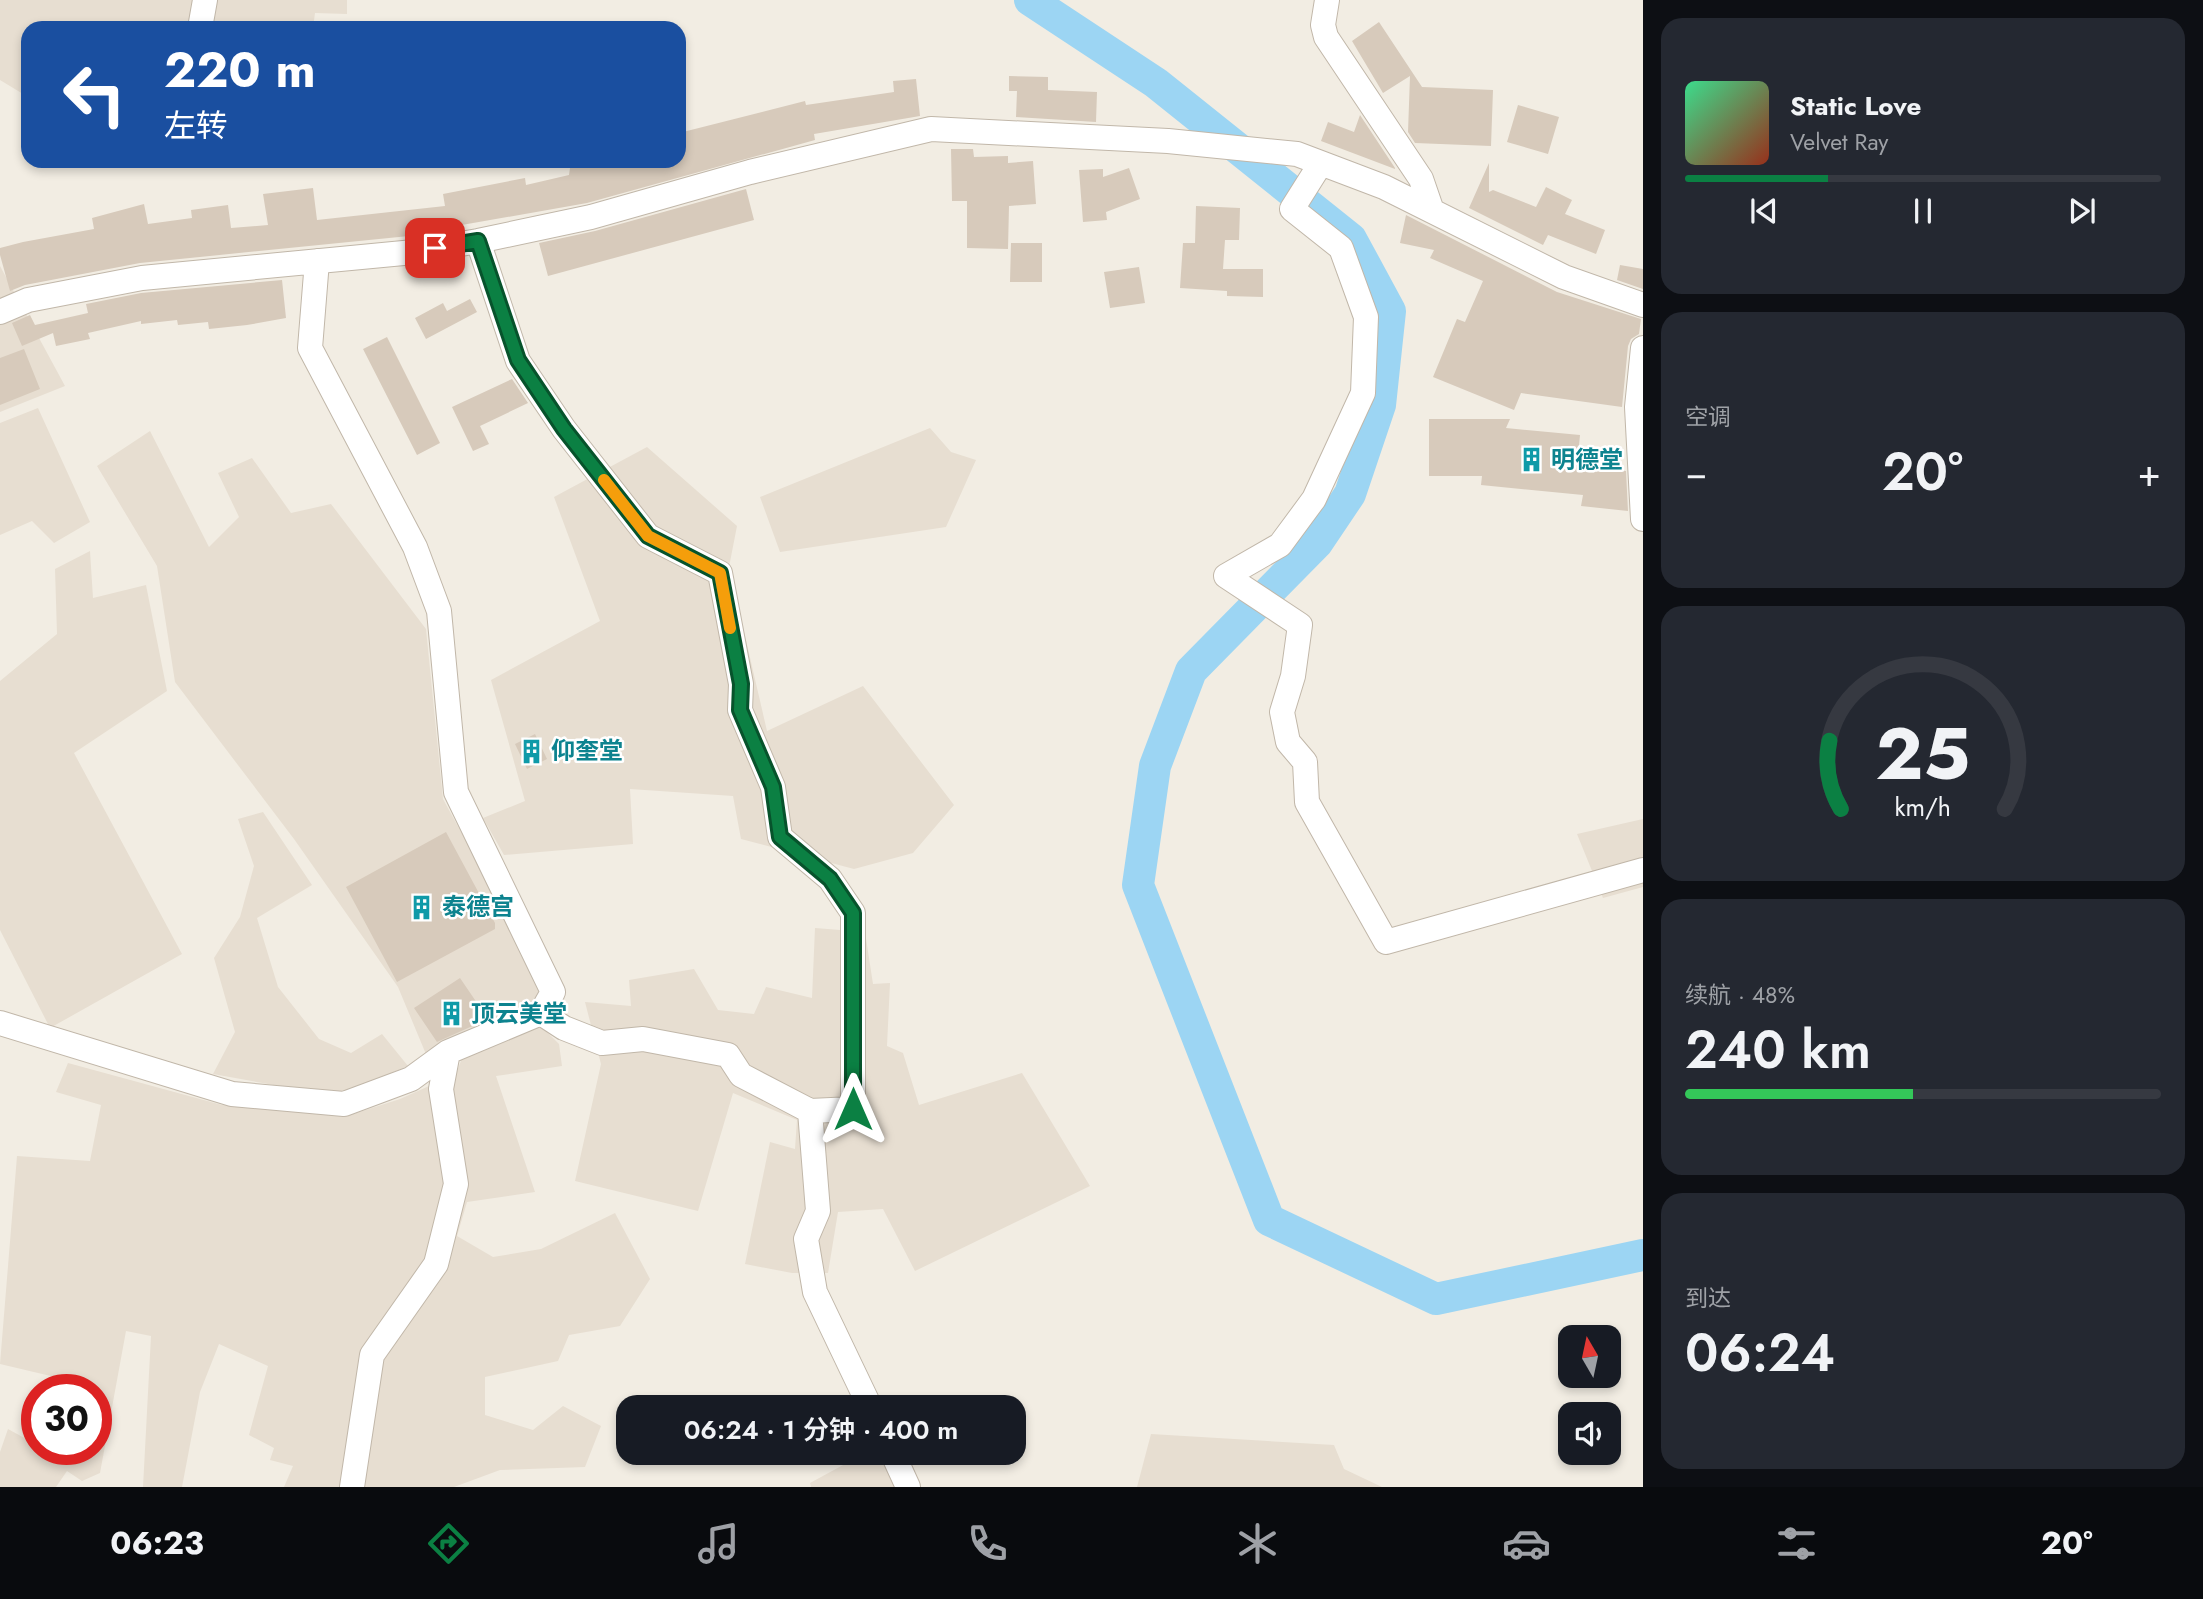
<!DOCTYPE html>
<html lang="zh">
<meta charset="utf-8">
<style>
body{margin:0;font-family:Jost,"Noto Sans SC",sans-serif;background:#242831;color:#f1f3f6;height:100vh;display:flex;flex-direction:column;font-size:26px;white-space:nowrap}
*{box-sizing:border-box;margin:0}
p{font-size:23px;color:#9ea1a6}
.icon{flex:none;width:38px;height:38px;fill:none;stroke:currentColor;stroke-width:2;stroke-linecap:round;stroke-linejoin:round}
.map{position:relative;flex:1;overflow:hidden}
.sheet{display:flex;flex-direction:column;gap:18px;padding:18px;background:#0d0f14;width:560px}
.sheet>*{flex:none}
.top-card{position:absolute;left:21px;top:21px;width:665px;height:147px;border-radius:21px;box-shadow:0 4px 10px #0003;background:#1a4fa0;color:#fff;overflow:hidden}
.needle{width:46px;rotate:351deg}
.controls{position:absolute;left:1558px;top:1325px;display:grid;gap:14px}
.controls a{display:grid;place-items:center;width:63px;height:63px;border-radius:14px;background:#171b24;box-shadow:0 4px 10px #0003;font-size:35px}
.speed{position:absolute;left:21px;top:1374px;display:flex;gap:14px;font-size:35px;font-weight:700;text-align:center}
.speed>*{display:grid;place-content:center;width:91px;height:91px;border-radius:50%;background:#171b24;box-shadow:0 4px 10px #0003;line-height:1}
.speed .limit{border:10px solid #d22;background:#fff;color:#111}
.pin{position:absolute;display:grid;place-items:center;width:60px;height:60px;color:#fff;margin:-30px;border-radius:14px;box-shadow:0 4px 10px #0006}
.me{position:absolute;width:77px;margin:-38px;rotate:0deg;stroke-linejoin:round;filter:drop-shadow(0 0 5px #0008)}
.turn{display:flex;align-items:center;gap:24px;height:147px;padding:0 28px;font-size:32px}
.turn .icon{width:91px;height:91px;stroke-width:2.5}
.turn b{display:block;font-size:49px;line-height:60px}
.big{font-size:52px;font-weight:600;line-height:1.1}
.sheet .tile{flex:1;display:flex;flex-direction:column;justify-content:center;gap:10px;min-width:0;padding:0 24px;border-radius:21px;background:#242831}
.sheet .dial{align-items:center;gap:0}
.dial svg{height:182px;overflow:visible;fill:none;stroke:#363941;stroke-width:7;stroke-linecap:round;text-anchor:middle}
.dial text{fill:#f1f3f6;stroke:none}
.song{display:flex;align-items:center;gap:21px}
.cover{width:84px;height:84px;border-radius:10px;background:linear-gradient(135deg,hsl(150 70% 55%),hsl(10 70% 35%))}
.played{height:7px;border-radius:4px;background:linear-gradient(90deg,#0b8043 30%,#363941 30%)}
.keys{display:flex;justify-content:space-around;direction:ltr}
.heat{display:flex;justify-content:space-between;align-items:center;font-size:38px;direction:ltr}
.charge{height:10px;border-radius:5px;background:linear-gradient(90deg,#34c759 48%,#363941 0)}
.trip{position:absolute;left:616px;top:1395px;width:410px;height:70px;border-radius:21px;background:#171b24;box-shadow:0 4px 10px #0003;font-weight:600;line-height:70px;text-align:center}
.dock{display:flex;height:112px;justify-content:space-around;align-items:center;background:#090b0e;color:#9ea1a6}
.dock .icon{width:49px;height:49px}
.dock .active{color:#0b8043}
.dock b{font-size:32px;color:#f1f3f6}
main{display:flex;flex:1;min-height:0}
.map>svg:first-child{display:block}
.residential{fill:#e7ded1}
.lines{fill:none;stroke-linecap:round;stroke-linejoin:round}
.river{stroke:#9cd5f3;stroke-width:32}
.building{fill:#d7cabb}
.minor-casing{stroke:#c1b7a9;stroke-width:26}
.minor{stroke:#fff;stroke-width:24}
.route-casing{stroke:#07532c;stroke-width:18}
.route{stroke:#0b8043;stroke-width:12}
.slow{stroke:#f59e0b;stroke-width:12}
.labels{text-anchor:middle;stroke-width:5;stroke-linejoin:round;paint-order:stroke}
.culture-label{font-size:24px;font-weight:bold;fill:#0d838f;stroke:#fff;text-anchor:start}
</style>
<main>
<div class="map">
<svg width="1643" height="1487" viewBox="0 0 1643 1487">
<rect width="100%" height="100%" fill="#f2ede3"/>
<path class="residential" d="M0,0H347V14L315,13L313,28H28V97L0,80Z
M0,266L65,386L0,412Z
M38,408L90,522L54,543L32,521L0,535V423Z
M930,428L951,452L976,460L946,527L780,552L760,497Z
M150,431L209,547L239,517L218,473L252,458L291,513L331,504L426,629L443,799L547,990L536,1010L428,1059L398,987L294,839L175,682L157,566L97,466Z
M647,447L737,526L729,567L767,731L863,686L954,805L913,853L854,869L741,839L733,796L630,789L633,844L504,855L483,818L525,801L491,680L600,621L554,497Z
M90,551L93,598L146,585L167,691L74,753L182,954L50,1028L0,930V681L57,634L55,569Z
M263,812L312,885L257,918L278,987L319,1039L351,1053L382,1034L408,1066L343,1093L307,1091L213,1074L235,1032L214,958L240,917L254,866L238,819Z
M1643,819V887L1603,898L1577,834Z
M815,928L865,932L873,984L890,983L887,1046L903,1053L919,1105L1022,1073L1090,1186L915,1271L883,1209L838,1212L828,1273H792L745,1264L770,1142L795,1149L797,1120L733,1093L698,1211L575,1181L601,1064L585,1002L631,1006L629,980L694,969L718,1010L754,1014L766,987L812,998Z
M538,1023L559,1044L562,1066L496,1076L535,1192L467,1202L457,1236L493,1257L541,1249L615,1213L650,1279L620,1326L569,1335L558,1361L485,1377V1415L533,1430L563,1406L601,1426L585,1467L500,1470L454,1487H284L293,1466L270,1460L274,1448L249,1435L268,1366L219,1344L200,1392L182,1487H143L151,1336L126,1331L100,1473L82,1481L67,1471L56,1487H0V1452L8,1429L37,1445V1449H96V1390L56,1389L55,1377L0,1364L17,1156L90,1161L101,1105L56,1092L68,1063L222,1105L347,1116L400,1099L456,1074L462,1058Z
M1151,1434L1334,1445L1344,1469L1382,1487H1137Z
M882,1452L900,1487H811L810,1483L856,1458L854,1453Z"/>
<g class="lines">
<path class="river" d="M1030,0L1156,83L1351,239L1390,311L1380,405L1350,494L1317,543L1191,671L1155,766L1138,885L1269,1220L1436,1299L1643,1255"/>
</g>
<path class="building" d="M1379,22L1422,87L1493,90L1491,146L1415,143L1408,132L1410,76L1383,93L1352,41Z
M1009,76L1048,77V90L1097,92L1096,122L1016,117L1017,91H1009Z
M916,79L920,116L814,134L815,140L587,203L439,229V233L140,263L25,285L10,291L0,255V248L23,242L94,229L92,218L144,204L148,224L192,218L191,210L228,205L231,228L268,225L263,194L313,188L317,220L445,206L443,194L525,178L526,185L569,175L571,161H679V133L805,101L806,105L894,92L893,81Z
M1518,105L1559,117L1548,154L1507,142Z
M1360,115L1395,168V169L1321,141L1328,122L1354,132Z
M951,149H973L974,157L1008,156V163L1033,161L1036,204L1009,206L1008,249L967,248V201H952Z
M1489,163V192L1493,190L1536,207L1546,187L1572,200L1565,214L1605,230L1596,254L1548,235L1543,245L1469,208Z
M1129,168L1140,199L1106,212L1107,220L1083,222L1079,170L1103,169V177Z
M746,189L754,220L548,276L539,243L595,231Z
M1196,206L1240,208L1239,240H1225L1223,269H1263V297L1227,296V291L1180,288L1183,243H1195Z
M1406,215L1557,292L1641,319L1639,334L1631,339L1628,346L1622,407L1521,393L1514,410L1433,377L1457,319L1465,322L1483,281L1430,258L1434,250L1400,243Z
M1011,243H1042V282H1010Z
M1620,265L1643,269V289L1617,280Z
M1139,267L1145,303L1110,308L1104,272Z
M282,280L286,318L247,325L209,329L208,322L178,325L177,320L141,324V321L88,333L90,339L56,346L53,333L22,346L12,323L30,315L35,325L88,313L86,304L141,293Z
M470,299L477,312L426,339L415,318L443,303L447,311Z
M387,337L440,443L417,455L363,349Z
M24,349L40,389L0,405V358Z
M512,379L528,403L480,426L489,444L473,451L452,407Z
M1429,419H1510L1506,428L1580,435L1577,466L1626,471L1628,511L1581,506L1583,495L1481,485L1482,476H1429Z
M535,734L547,759L527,769L515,744Z
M446,832L495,923V929L397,982L346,887Z
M460,978L488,1019L437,1042L414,1008Z"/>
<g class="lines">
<defs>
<path id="minor" d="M1327,0L1323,25L1326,37L1421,179L1432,211
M200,28L205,0
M1321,163L1292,209L1341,248L1366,317L1363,393L1314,499L1280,545L1226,576L1300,625L1293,676L1282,712L1288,742L1305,762L1307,802L1386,942L1643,870
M478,241L518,361L564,429L648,536L720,573L741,684L740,710L773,787L780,837L830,879L853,913V1109L810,1111
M0,312L28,300L142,278L414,252L478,241L591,217L750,172L931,129L1168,141L1297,154L1384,187L1564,277L1643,305
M1643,348L1637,407L1643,519
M541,1013L564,1028L602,1043L643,1039L728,1055L741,1075L810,1111L818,1211L806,1239L815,1292L870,1407
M0,1023L232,1094L344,1104L411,1079L448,1052L541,1013L553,992L456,792L439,611L415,547L310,348L317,261
M892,1452L908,1487
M352,1487L372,1355L436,1264L456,1184L441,1089L448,1052"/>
</defs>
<use href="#minor" class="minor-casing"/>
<use href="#minor" class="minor"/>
</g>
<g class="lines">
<defs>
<path id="route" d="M435,248L478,241L518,360L564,429L648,536L720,573L741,684L740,710L773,787L780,837L830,879L853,913V1109"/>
</defs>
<use href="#route" class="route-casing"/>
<use href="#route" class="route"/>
<path class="slow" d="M604,480L648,536L720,573L730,628"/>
</g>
<defs>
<symbol id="building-bare" viewBox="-9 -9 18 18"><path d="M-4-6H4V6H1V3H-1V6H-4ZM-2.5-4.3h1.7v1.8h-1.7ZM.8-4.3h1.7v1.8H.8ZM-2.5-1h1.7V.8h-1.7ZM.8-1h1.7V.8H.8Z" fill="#0f9aa8" stroke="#fff" stroke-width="2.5" paint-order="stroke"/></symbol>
</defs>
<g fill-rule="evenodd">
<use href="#building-bare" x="1514" y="442" width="35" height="35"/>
<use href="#building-bare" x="514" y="734" width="35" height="35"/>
<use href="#building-bare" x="404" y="890" width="35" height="35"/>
<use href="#building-bare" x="434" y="996" width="35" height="35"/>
</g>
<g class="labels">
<g class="culture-label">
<text x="1551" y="468">明德堂</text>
<text x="551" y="759">仰奎堂</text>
<text x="442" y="915">泰德宫</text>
<text x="471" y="1022">顶云美堂</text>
</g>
</g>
</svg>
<div class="controls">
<a><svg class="needle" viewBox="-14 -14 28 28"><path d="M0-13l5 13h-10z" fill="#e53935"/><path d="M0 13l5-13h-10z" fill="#9ea1a6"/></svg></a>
<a><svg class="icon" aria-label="sound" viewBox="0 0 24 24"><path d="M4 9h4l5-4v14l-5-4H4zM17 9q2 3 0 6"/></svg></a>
</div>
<div class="speed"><div class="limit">30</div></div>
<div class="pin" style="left:435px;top:248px;background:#d93025"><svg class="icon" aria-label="arrive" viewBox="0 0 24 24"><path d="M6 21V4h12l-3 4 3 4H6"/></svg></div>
<svg class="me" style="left:853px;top:1109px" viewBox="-20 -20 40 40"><path d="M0-17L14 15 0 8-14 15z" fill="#0b8043" stroke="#fff" stroke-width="4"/></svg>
<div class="trip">06:24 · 1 分钟 · 400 m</div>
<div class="top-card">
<div class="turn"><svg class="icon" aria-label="left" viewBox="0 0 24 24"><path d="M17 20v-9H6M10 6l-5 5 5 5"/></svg><div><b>220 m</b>左转</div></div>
</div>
</div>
<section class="sheet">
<div class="tile">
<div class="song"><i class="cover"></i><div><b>Static Love</b><p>Velvet Ray</p></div></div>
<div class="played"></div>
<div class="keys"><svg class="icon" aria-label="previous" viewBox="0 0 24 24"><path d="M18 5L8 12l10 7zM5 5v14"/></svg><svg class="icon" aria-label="pause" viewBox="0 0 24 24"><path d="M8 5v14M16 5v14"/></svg><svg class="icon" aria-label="next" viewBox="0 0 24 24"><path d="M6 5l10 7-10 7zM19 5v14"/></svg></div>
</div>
<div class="tile"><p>空调</p>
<div class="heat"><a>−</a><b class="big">20°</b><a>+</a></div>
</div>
<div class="tile dial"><svg viewBox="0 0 100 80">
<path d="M14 69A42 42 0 1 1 86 69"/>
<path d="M14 69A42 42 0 0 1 9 39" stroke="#0b8043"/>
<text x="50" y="56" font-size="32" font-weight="700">25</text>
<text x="50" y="72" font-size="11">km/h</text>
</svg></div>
<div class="tile"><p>续航 · 48%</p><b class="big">240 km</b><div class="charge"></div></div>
<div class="tile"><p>到达</p><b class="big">06:24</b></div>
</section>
</main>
<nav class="dock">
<b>06:23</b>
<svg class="icon active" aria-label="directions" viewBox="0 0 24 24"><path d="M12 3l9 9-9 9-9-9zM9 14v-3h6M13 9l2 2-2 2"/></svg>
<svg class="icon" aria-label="music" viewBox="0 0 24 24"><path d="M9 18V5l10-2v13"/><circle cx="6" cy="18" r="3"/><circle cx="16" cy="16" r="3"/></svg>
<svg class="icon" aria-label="phone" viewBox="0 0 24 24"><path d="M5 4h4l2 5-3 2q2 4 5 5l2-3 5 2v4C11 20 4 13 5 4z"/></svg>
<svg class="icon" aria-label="climate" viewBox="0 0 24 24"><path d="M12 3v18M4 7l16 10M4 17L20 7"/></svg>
<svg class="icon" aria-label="car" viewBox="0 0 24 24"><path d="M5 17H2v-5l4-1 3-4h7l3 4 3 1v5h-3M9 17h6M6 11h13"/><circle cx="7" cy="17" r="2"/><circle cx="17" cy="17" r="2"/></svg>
<svg class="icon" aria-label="filters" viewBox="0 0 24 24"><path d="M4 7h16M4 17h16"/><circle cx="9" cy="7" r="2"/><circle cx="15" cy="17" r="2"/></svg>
<b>20°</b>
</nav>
